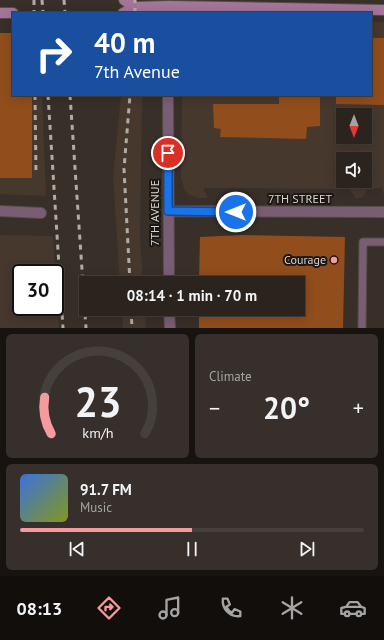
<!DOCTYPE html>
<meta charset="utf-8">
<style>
body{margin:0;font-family:"PT Sans",sans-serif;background:#362f2b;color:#f1f3f6;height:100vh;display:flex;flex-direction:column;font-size:15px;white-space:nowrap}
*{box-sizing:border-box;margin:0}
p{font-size:13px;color:#a5a4a4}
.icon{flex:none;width:22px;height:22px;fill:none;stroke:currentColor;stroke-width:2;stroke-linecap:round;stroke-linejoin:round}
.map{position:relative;height:328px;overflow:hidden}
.side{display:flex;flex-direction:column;gap:6px;padding:6px;background:#171310;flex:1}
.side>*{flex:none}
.top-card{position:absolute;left:12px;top:12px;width:360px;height:84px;border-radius:0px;box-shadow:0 2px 10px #0003,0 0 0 1px #46403c;background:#1a4fa0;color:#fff;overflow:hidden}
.needle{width:26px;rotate:180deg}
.controls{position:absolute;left:336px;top:108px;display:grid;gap:8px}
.controls a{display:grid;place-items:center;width:36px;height:36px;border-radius:0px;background:#2a231e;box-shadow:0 2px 10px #0003,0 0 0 1px #46403c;font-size:20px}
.speed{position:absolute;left:12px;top:264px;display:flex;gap:8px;font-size:20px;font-weight:700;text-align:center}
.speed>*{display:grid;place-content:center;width:52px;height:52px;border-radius:50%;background:#2a231e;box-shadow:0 2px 10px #0003,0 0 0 1px #46403c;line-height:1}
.speed .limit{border:2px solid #111;border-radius:6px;background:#fff;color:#111}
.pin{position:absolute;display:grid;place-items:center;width:34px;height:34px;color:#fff;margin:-17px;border:2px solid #fff;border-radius:50%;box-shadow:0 1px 4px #0007}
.me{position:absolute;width:44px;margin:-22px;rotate:270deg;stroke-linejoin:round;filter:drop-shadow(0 0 3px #0008)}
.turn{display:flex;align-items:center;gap:14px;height:84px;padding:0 16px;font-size:18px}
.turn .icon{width:52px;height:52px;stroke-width:2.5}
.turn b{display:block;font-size:28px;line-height:34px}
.big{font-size:30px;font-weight:600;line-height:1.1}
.side .tile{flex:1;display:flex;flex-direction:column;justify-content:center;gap:6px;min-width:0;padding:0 14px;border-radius:6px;background:#362f2b}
.side .dial{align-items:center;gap:0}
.dial svg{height:104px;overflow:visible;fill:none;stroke:#46403c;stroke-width:7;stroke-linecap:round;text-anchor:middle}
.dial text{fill:#f1f3f6;stroke:none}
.song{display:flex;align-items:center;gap:12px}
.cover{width:48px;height:48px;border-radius:6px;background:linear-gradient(135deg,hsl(220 70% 55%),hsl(70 70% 35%))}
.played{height:4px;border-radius:2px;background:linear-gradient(90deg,#f59b9d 50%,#46403c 50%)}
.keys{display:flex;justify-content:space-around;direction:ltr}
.heat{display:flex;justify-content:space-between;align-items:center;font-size:22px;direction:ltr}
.side .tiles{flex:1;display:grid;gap:6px;grid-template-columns:1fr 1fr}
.tile:last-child{grid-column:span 2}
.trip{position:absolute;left:79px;top:276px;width:226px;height:40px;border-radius:0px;background:#2a231e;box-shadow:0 2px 10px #0003,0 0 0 1px #46403c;font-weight:600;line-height:40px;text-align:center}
.menu{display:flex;height:64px;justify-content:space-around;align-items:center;background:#110e0c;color:#a5a4a4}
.menu .icon{width:28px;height:28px}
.menu .current{color:#f59b9d}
.menu b{font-size:18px;color:#f1f3f6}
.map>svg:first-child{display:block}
.built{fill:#47382e;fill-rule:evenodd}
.building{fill:#914d1c}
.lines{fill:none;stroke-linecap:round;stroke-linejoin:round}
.lane-casing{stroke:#554d46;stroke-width:9}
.street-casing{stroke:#554d46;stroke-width:12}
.secondary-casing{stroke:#554d46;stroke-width:12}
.lane{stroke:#795d74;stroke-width:7}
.street{stroke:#795d74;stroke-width:10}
.secondary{stroke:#a27599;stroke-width:10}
.rail{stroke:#b1aba5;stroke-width:3;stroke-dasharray:5 5;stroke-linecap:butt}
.route-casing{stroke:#114b97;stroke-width:10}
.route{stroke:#1a73e8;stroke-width:7}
.poi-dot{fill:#f59b9d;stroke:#1c1815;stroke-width:1.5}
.labels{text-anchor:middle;stroke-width:4;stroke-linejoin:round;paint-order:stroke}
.street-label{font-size:12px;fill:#d9d3ce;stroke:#1c1815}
.poi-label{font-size:12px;fill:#d9d3ce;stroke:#1c1815;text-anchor:end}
</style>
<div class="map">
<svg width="384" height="328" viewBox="0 0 384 328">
<rect width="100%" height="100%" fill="#382f28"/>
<path class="built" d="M371,22H384V194L381,188L368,189L363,197L356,199L350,189L203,188L208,198H199L190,195L185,191L181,178L182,95H371ZM343,115H365V137H343ZM343,159H365V181H343Z
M0,36L13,95H42L46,196L0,194Z
M121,95H142L140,237L143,283H120L113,176Z
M0,235L53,236L59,328H0ZM21,273H55V307H21Z
M122,309H145L146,328H123Z"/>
<path class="building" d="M0,33H13V95H32V178H0Z
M371,38H384V105L336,104V95H371Z
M279,95H320V126L307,127L306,139L220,137L221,129L214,128L213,104H279Z
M241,235L345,237L343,328H199V309H298V283H199L200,237Z"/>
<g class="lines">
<defs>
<path id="lane" d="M362,328L363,242H384"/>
<path id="street" d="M168,95L169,283
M0,211L41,213
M168,211L384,212
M169,309L170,328"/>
<path id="secondary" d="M124,0L135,7
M0,13H13
M123,13L135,7L169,6L384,10"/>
</defs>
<use href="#lane" class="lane-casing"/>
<use href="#street" class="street-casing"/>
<use href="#secondary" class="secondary-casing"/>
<use href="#lane" class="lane"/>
<use href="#street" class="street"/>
<use href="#secondary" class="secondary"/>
<path class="rail" d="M34,0V13
M42,0L43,13
M64,0L65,13
M135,13V0
M35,95L36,175
M48,95L63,328
M70,95L86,328
M130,283L124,169L130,95
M131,309L132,328"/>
</g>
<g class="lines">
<defs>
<path id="route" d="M168,153V211L236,212"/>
</defs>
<use href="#route" class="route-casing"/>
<use href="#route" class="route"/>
</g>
<circle class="poi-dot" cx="334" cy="260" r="4"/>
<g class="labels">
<g class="street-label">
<text x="300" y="203">7TH STREET</text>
<text transform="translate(155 213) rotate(-90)" y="4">7TH AVENUE</text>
</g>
<g class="poi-label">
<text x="326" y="264">Courage</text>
</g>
</g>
</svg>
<div class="controls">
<a><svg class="needle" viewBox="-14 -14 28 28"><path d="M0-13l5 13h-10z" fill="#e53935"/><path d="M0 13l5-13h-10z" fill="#a5a4a4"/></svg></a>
<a><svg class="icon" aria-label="sound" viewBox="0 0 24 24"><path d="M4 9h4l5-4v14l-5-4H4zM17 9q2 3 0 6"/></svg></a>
</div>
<div class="speed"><div class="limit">30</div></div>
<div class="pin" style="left:168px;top:153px;background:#d93025"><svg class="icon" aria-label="arrive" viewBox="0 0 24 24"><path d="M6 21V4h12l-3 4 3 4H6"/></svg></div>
<svg class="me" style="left:236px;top:212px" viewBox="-20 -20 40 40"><circle r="17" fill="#1a73e8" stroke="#fff" stroke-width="3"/><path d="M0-11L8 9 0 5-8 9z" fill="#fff"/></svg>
<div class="trip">08:14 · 1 min · 70 m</div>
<div class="top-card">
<div class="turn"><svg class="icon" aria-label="right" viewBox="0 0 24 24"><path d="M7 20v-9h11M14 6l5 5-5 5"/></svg><div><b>40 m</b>7th Avenue</div></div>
</div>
</div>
<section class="side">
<div class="tiles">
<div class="tile dial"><svg viewBox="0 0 100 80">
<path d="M14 69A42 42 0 1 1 86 69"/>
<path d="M14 69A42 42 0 0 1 9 41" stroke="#f59b9d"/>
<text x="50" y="56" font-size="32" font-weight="700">23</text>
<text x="50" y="72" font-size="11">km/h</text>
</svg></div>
<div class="tile"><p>Climate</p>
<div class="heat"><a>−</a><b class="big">20°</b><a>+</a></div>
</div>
<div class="tile">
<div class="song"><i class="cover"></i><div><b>91.7 FM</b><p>Music</p></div></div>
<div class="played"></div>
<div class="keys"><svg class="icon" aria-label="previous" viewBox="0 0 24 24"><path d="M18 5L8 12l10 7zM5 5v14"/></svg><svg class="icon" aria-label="pause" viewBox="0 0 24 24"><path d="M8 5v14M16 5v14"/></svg><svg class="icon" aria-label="next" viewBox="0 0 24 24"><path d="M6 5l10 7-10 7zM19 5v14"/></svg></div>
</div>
</div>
</section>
<nav class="menu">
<b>08:13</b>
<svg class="icon current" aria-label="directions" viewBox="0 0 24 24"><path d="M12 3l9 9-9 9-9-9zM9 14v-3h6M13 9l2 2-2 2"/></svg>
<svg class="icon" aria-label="music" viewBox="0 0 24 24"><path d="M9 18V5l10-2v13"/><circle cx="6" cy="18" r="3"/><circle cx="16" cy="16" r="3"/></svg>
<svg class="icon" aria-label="phone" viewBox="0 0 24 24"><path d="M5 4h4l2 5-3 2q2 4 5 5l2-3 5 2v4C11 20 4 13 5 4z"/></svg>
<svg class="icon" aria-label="climate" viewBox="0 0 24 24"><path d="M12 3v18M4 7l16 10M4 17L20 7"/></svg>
<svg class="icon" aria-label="car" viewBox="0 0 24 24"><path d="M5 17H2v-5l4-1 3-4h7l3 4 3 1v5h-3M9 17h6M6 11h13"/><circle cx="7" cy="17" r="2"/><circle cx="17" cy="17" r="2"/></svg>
</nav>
